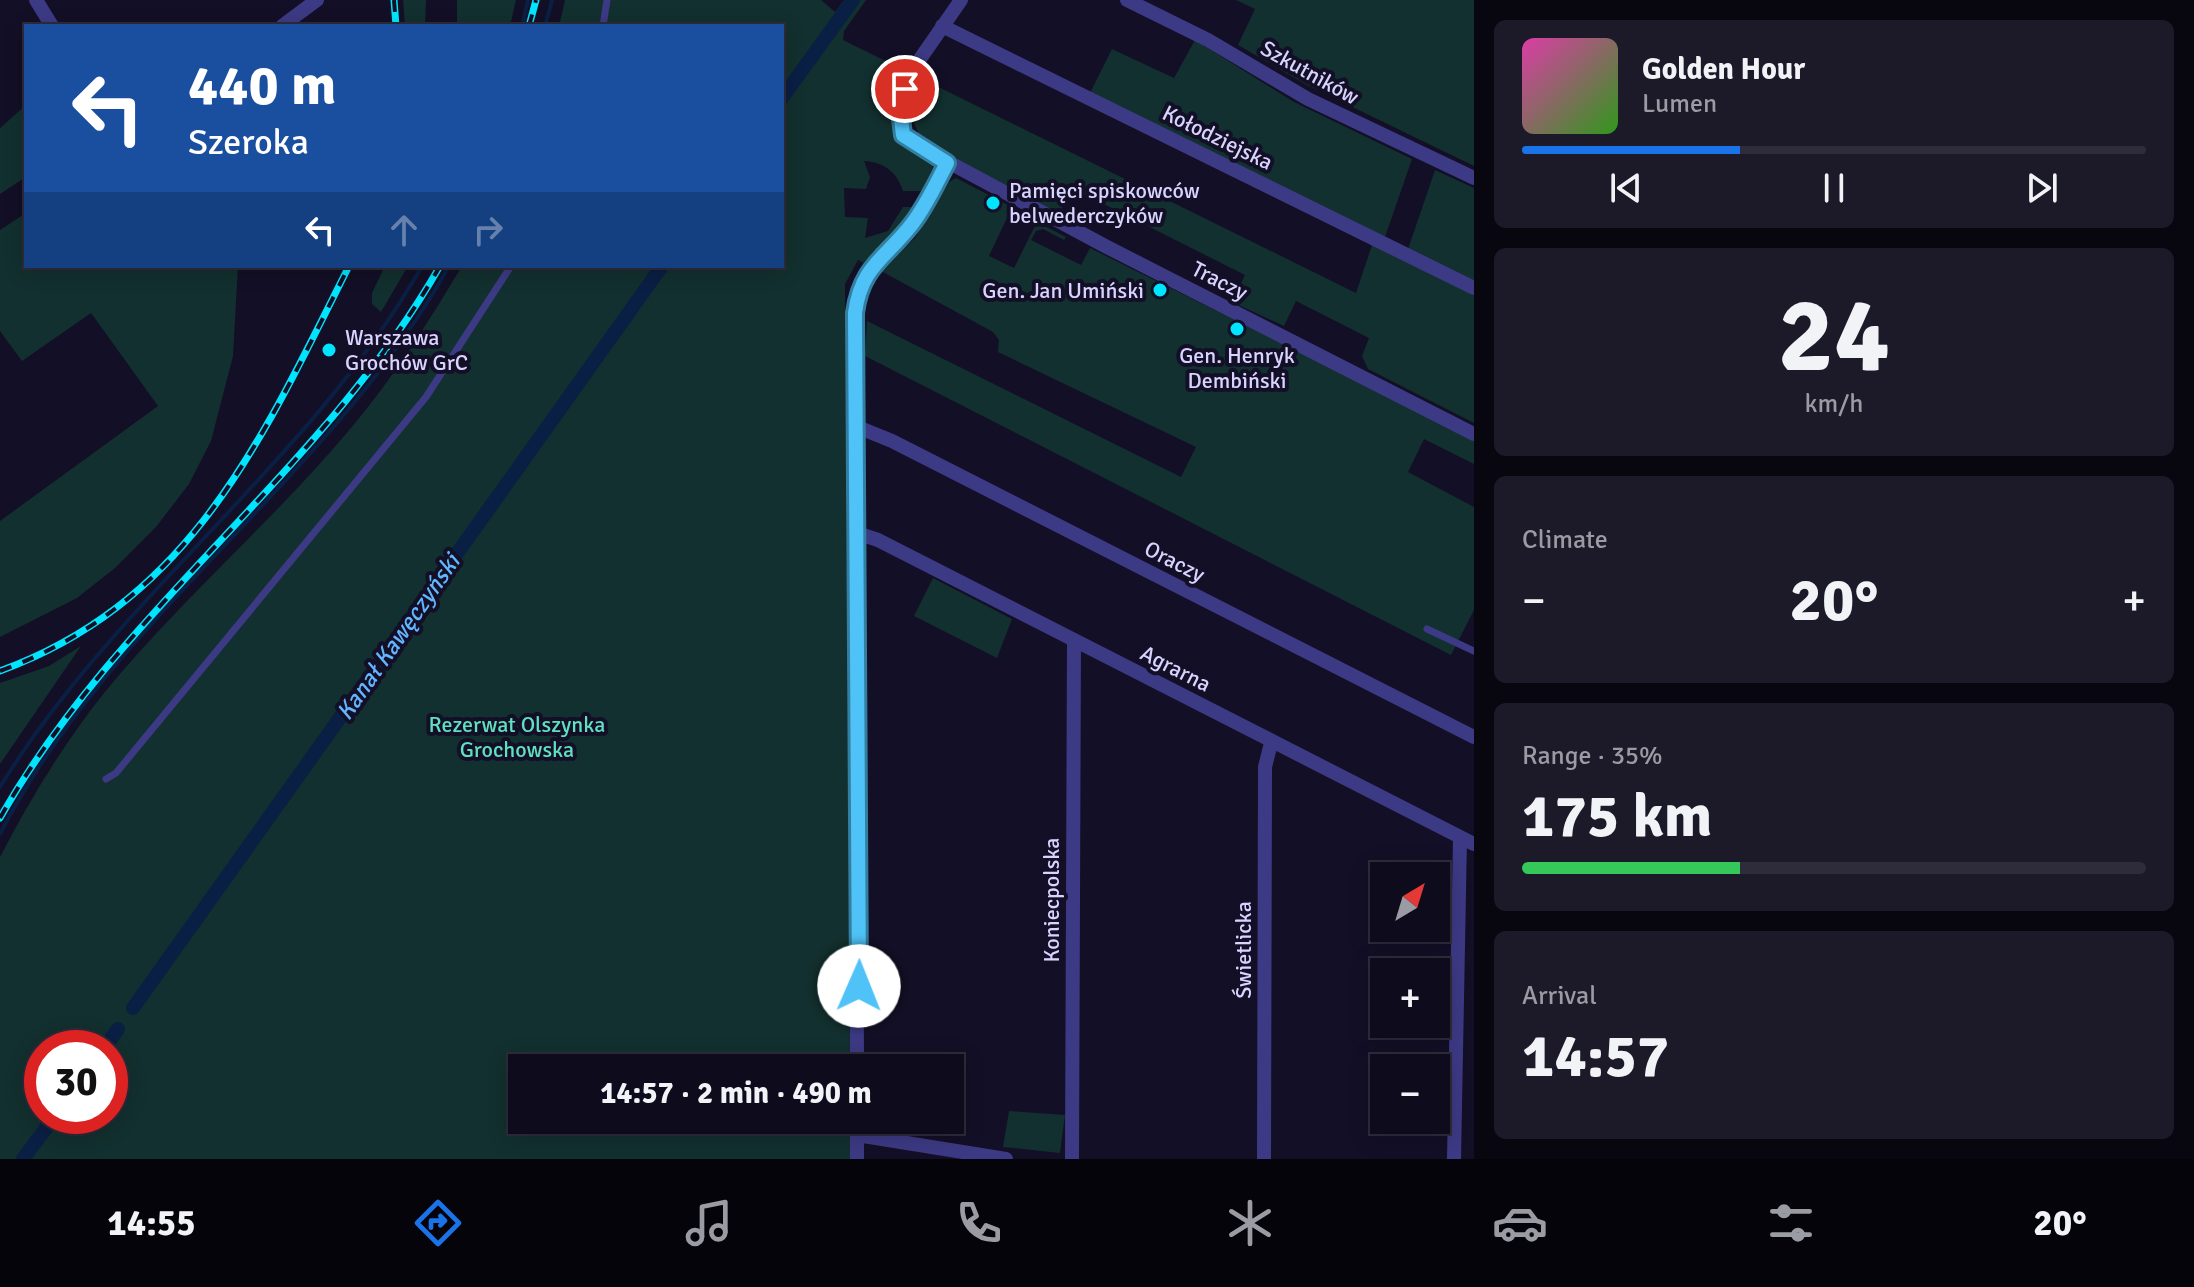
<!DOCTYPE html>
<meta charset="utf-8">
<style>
body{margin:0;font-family:Signika,sans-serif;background:#1c1929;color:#f1f3f6;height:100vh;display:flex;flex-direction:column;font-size:30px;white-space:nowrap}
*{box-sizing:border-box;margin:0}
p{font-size:26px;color:#9b9ba3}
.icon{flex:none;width:44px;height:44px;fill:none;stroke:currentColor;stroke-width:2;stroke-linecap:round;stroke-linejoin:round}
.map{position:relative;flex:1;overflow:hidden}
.sheet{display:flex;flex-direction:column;gap:20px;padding:20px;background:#08060f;width:720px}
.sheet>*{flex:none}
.guide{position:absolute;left:24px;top:24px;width:760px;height:244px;border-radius:0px;box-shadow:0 4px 20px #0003,0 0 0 2px #2e2b3b;background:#1a4fa0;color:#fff;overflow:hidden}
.needle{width:52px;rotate:38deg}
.fabs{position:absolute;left:1370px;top:862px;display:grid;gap:16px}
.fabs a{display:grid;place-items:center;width:80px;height:80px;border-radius:0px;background:#0e0b1c;box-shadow:0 4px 20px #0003,0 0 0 2px #2e2b3b;font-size:40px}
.speed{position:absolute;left:24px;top:1030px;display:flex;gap:16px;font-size:40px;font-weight:700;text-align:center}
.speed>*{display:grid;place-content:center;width:104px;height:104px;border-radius:50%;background:#0e0b1c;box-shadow:0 4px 20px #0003,0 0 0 2px #2e2b3b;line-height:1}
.speed .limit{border:12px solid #d22;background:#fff;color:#111}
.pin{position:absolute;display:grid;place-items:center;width:68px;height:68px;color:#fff;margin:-34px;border:4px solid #fff;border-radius:50%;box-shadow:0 2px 8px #0007}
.me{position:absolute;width:88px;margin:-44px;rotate:1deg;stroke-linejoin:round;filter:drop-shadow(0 0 6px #0008)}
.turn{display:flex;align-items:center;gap:28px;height:168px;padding:0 32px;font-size:36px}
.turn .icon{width:104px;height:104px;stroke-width:2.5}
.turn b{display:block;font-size:56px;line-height:68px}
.lanes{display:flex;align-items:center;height:76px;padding:0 32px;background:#0003;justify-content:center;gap:40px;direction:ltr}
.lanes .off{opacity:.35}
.big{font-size:60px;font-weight:800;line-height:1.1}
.sheet .widget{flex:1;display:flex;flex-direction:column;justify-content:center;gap:12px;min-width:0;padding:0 28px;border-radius:12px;background:#1c1929}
.sheet .dial{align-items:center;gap:0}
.dial b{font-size:104px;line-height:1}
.song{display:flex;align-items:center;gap:24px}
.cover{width:96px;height:96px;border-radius:12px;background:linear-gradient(135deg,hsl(320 70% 55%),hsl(110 70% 35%))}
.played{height:8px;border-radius:4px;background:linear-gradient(90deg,#1a73e8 35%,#2e2b3b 35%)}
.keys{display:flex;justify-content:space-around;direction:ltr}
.heat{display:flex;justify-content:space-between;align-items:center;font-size:44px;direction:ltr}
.charge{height:12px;border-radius:6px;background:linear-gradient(90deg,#34c759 35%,#2e2b3b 0)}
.trip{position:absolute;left:508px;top:1054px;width:456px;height:80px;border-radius:0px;background:#0e0b1c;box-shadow:0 4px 20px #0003,0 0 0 2px #2e2b3b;font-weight:800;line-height:80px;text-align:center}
.menu{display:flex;height:128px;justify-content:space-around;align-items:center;background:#06040b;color:#9b9ba3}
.menu .icon{width:56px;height:56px}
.menu .current{color:#1a73e8}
.menu b{font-size:36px;color:#f1f3f6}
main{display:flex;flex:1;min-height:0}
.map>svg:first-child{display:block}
.green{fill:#12302f;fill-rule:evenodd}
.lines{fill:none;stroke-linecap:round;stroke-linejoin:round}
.stream{stroke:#0a1f44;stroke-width:4}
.canal{stroke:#0a1f44;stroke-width:14}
.lane{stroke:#3d3a85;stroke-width:7}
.street{stroke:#3d3a85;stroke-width:14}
.rail-casing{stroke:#00e5ff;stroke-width:7}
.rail{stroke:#130f26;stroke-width:4;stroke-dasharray:12;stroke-linecap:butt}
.route-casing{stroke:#337fa1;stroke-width:20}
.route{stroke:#4fc3f7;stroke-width:14}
.poi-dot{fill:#00e5ff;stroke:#130f26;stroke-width:3}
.labels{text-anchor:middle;stroke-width:8;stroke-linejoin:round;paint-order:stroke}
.street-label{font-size:22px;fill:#d9d4ff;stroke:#130f26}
.poi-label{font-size:22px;fill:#d9d4ff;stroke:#130f26;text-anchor:start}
.park-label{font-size:22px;fill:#5fe0c0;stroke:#130f26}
.water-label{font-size:24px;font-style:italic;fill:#62b6ff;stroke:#130f26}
</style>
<main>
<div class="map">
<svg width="1474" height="1159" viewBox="0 0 1474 1159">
<rect width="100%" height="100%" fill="#130f26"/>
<path class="green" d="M403,0H426L425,26H405Z
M457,0H516L510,26H457Z
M565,0H821L835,12L844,0H866L844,31L843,40L906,71C903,93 887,134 908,149C917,156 928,156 933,167L923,191H903C897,172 884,162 864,161L870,177L866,189L844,188L845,217L868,218L865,238L888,231L903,207H915L900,227L863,263L858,260L845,284L850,1068H522V1120H850V1159H0V857C29,801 64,743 104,693C185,594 284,512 364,412C401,366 432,316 462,266H782V26H559ZM42,1048H110V1116H42Z
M1236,0H1474V166L1305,84L1238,45L1255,9Z
M1195,40L1294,102L1412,159L1384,240L1089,95L1112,49L1174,78Z
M916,76L1356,293L1373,242L1474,292V423L1368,369L1362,356L1369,338L1296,301L1284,326L1232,302L1245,275L1072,188L1059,214L923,143L912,119Z
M26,105V177L0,194V128Z
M1435,170L1474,188V285L1407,252Z
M956,178L1025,214L1023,223L1007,218L989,256L1014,268L1037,222L1066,237L1064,240L1043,229L1036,231L1031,240L1081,265L1090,248L1474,439V464L1424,439L1408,472L1474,507V610L1451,655L865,356L867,321L1181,477L1196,447L998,352L999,340L993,332L881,271L915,238L949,182Z
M26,213V266H238L233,356L211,441L189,484L156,527L115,568L77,598L0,637V521L158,406L91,313L22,361L0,331V230Z
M385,266H408L381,312L372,304V293Z
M933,578L1012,619L997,658L914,616Z
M81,646L0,764V683L49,666Z
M1009,1111L1065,1115L1060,1153L1003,1147Z"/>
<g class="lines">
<path class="stream" d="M522,26L528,0
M545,26L552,0
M0,787C118,595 310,463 422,266
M0,834C112,615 330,480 449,266"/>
<path class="canal" d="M782,98L853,0
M133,1008L662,266
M104,1048L118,1029
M23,1159L55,1116"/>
<path class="lane" d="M603,26L607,0
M1427,629L1474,651
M106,779L116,773L426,397L511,266"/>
<path class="street" d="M36,0L52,26
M961,0L911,72L899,123L909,141L1107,247L1474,434
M1127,0L1208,40L1308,99L1474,178
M282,26L317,0
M942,26L1474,288
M855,426L892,441L1474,737
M857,533L878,540L1474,844
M857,1068L855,313C861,266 886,258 912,224C926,206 936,184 947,163
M857,1135L1006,1159
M857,1159V1120
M1072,1159L1074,640
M1264,1159L1265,767L1271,743
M1454,1159L1460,838"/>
<defs>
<path id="rail" d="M394,0L396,26
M529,26L536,0
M0,671C192,601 263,437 349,266
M0,818C119,608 321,474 440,266"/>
</defs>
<use href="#rail" class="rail-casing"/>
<use href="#rail" class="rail"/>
</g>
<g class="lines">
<defs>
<path id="route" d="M859,986L855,313C861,266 886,258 912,224C926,206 936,184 947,163L903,135L900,110L905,89"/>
</defs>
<use href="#route" class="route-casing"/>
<use href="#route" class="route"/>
</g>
<g class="poi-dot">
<circle cx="993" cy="203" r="8"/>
<circle cx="1160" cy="290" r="8"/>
<circle cx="1237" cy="329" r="8"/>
<circle cx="329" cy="350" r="8"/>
</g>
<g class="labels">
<g class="street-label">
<text transform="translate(1310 72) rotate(29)" y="8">Szkutników</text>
<text transform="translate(1218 137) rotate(26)" y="8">Kołodziejska</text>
<text transform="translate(1220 280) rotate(27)" y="8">Traczy</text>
<text transform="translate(1175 561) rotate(27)" y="8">Oraczy</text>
<text transform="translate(1176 668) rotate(27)" y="8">Agrarna</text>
<text transform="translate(1051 900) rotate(-90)" y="8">Koniecpolska</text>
<text transform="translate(1243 950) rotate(-90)" y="8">Świetlicka</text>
</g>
<g class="poi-label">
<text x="1009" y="198">Pamięci spiskowców<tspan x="1009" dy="25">belwederczyków</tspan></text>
<text x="1144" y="298" text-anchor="end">Gen. Jan Umiński</text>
<text x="345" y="345">Warszawa<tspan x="345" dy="25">Grochów GrC</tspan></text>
<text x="1237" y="363" text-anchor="middle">Gen. Henryk<tspan x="1237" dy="25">Dembiński</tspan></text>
</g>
<g class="park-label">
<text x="517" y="732">Rezerwat Olszynka<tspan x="517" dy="25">Grochowska</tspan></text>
</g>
<g class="water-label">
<text transform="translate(398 637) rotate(-55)" y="8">Kanał Kawęczyński</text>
</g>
</g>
</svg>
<div class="fabs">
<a><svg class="needle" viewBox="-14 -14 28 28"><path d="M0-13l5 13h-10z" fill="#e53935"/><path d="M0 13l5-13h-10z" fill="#9b9ba3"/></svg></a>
<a>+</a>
<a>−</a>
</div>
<div class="speed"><div class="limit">30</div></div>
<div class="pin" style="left:905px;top:89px;background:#d93025"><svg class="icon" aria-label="arrive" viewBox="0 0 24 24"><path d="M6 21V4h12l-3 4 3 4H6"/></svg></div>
<svg class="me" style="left:859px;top:986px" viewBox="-20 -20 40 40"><circle r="19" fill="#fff"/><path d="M0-13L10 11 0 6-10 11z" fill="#4fc3f7"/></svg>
<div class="trip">14:57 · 2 min · 490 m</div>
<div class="guide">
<div class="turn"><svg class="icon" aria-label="left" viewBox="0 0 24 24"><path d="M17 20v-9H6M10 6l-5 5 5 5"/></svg><div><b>440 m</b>Szeroka</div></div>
<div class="lanes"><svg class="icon" aria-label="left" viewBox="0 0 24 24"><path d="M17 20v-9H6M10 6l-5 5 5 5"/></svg><svg class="icon off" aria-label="ahead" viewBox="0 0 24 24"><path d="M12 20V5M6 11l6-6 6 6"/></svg><svg class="icon off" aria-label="right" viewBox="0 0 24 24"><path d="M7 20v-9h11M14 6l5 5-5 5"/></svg></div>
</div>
</div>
<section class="sheet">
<div class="widget">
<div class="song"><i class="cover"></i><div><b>Golden Hour</b><p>Lumen</p></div></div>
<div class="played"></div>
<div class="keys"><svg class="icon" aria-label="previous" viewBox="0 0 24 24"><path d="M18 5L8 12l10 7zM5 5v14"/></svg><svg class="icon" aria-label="pause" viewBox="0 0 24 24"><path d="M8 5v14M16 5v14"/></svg><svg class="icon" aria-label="next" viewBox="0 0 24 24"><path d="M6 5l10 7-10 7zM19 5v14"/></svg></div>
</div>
<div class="widget dial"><b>24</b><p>km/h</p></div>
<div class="widget"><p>Climate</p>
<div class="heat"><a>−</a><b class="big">20°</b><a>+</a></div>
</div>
<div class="widget"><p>Range · 35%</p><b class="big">175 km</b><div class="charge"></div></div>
<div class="widget"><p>Arrival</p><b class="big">14:57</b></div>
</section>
</main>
<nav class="menu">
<b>14:55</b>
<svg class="icon current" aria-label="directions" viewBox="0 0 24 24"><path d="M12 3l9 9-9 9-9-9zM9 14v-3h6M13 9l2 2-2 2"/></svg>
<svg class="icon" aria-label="music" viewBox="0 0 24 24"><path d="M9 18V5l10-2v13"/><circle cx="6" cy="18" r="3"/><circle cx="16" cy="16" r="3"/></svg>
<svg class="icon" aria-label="phone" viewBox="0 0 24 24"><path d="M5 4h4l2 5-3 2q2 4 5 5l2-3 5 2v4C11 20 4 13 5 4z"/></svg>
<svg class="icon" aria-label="climate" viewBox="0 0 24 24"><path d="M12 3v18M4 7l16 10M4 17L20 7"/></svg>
<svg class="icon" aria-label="car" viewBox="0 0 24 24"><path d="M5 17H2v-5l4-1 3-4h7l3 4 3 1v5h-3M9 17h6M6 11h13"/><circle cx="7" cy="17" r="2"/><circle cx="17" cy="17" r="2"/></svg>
<svg class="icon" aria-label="filters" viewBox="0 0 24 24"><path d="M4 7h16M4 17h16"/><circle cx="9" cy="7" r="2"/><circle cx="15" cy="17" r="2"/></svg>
<b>20°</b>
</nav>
